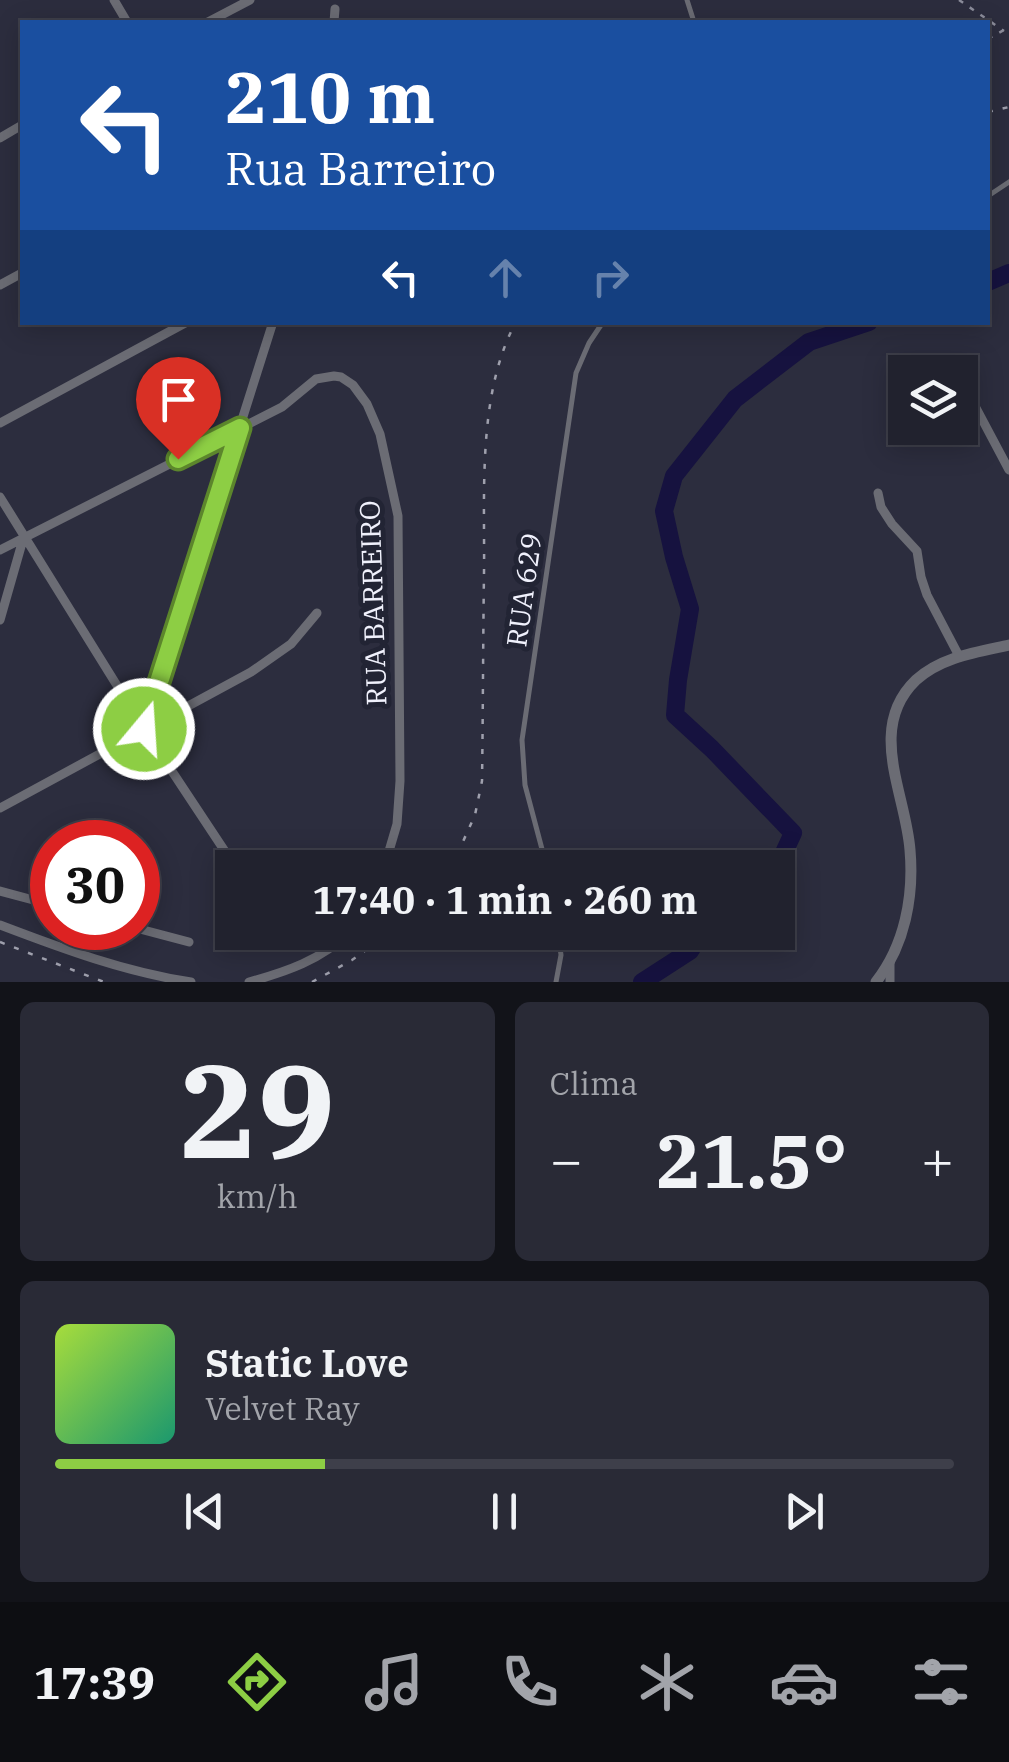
<!DOCTYPE html>
<html lang="pt">
<meta charset="utf-8">
<style>
body{margin:0;font-family:"IBM Plex Serif",serif;background:#292a36;color:#f1f3f6;height:100vh;display:flex;flex-direction:column;font-size:38px;white-space:nowrap}
*{box-sizing:border-box;margin:0}
p{font-size:32px;color:#a2a4aa}
.icon{flex:none;width:55px;height:55px;fill:none;stroke:currentColor;stroke-width:2;stroke-linecap:round;stroke-linejoin:round}
.map{position:relative;height:982px;overflow:hidden}
.sheet{display:flex;flex-direction:column;gap:20px;padding:20px;background:#121319;flex:1}
.sheet>*{flex:none}
.banner{position:absolute;left:20px;top:20px;width:970px;height:305px;border-radius:0px;box-shadow:0 5px 25px #0003,0 0 0 2px #3e3f4a;background:#1a4fa0;color:#fff;overflow:hidden}
.tools{position:absolute;left:888px;top:355px;display:grid;gap:20px}
.tools a{display:grid;place-items:center;width:90px;height:90px;border-radius:0px;background:#21222e;box-shadow:0 5px 25px #0003,0 0 0 2px #3e3f4a;font-size:50px}
.speed{position:absolute;left:30px;top:820px;display:flex;gap:20px;font-size:50px;font-weight:700;text-align:center}
.speed>*{display:grid;place-content:center;width:130px;height:130px;border-radius:50%;background:#21222e;box-shadow:0 5px 25px #0003,0 0 0 2px #3e3f4a;line-height:1}
.speed .limit{border:15px solid #d22;background:#fff;color:#111}
.pin{position:absolute;display:grid;place-items:center;width:85px;height:85px;color:#fff;margin:-102px -42px;border-radius:50% 50% 50% 0;rotate:-45deg;box-shadow:0 0 10px #0007}
.pin .icon{rotate:45deg}
.me{position:absolute;width:110px;margin:-55px;rotate:18deg;stroke-linejoin:round;filter:drop-shadow(0 0 8px #0008)}
.turn{display:flex;align-items:center;gap:35px;height:210px;padding:0 40px;font-size:45px}
.turn .icon{width:130px;height:130px;stroke-width:2.5}
.turn b{display:block;font-size:70px;line-height:85px}
.lanes{display:flex;align-items:center;height:95px;padding:0 40px;background:#0003;justify-content:center;gap:50px;direction:ltr}
.lanes .off{opacity:.35}
.big{font-size:75px;font-weight:800;line-height:1.1}
.sheet .card{flex:1;display:flex;flex-direction:column;justify-content:center;gap:15px;min-width:0;padding:0 35px;border-radius:15px;background:#292a36}
.sheet .dial{align-items:center;gap:0}
.dial b{font-size:130px;line-height:1}
.song{display:flex;align-items:center;gap:30px}
.cover{width:120px;height:120px;border-radius:15px;background:linear-gradient(135deg,hsl(80 70% 55%),hsl(160 70% 35%))}
.played{height:10px;border-radius:5px;background:linear-gradient(90deg,#8dce44 30%,#3e3f4a 30%)}
.keys{display:flex;justify-content:space-around;direction:ltr}
.heat{display:flex;justify-content:space-between;align-items:center;font-size:55px;direction:ltr}
.sheet .tiles{flex:1;display:grid;gap:20px;grid-template-columns:1fr 1fr}
.card:last-child{grid-column:span 2}
.trip{position:absolute;left:215px;top:850px;width:580px;height:100px;border-radius:0px;background:#21222e;box-shadow:0 5px 25px #0003,0 0 0 2px #3e3f4a;font-weight:800;line-height:100px;text-align:center}
.menu{display:flex;height:160px;justify-content:space-around;align-items:center;background:#0d0e12;color:#a2a4aa}
.menu .icon{width:70px;height:70px}
.menu .current{color:#8dce44}
.menu b{font-size:45px;color:#f1f3f6}
.map>svg:first-child{display:block}
.lines{fill:none;stroke-linecap:round;stroke-linejoin:round}
.river{stroke:#16123f;stroke-width:18}
.path{stroke:#8b8c9a;stroke-width:2.5;stroke-dasharray:5 8;stroke-linecap:butt}
.service{stroke:#6b6c74;stroke-width:5}
.minor{stroke:#6b6c74;stroke-width:9}
.tertiary{stroke:#6b6c74;stroke-width:11}
.rail{stroke:#9fa0ad;stroke-width:2.5;stroke-dasharray:5 10;stroke-linecap:butt}
.route-casing{stroke:#5c862c;stroke-width:25}
.route{stroke:#8dce44;stroke-width:18}
.labels{text-anchor:middle;stroke-width:10;stroke-linejoin:round;paint-order:stroke}
.street-label{font-size:28px;fill:#f0f1fc;stroke:#222434}
</style>
<div class="map">
<svg width="1009" height="982" viewBox="0 0 1009 982">
<rect width="100%" height="100%" fill="#2c2d3e"/>
<g class="lines">
<path class="river" d="M988,282L1009,273
M765,868L781,859L793,833L712,749L675,715L678,680L690,609L674,557L664,511L674,476L735,399L809,342L869,322
M642,982L690,951L702,932"/>
<path class="path" d="M959,0L1004,31
M988,39L1009,27"/>
<path class="service" d="M687,0L694,22
M988,196L1009,182
M547,868L525,785L522,740L576,373L589,343L603,322
M556,982L561,955L558,932"/>
<path class="minor" d="M114,0L127,22
M208,22L250,0
M334,22L335,9
M0,138L22,125
M0,285L22,273
M975,406L1009,470
M0,423L187,322
M878,493L881,507L892,524L917,551L921,577L927,595L959,656
M0,497L144,729L236,868
M0,550L282,407L316,379L334,376L341,377L353,385L367,404L380,434L398,516L400,781L397,824L384,868
M0,620L24,536
M144,729L273,322
M0,808L251,672L291,644L317,613
M0,891L52,905
M0,925C63,949 125,972 191,982
M136,928L189,942
M249,982C285,972 322,960 349,932
M890,982V962"/>
<path class="tertiary" d="M876,982C905,945 914,896 910,850C906,794 866,728 916,680C941,657 977,652 1009,645"/>
<path class="rail" d="M988,112L1009,107
M451,868L475,815L482,781C483,712 483,642 484,573C485,494 477,393 516,322
M0,942L104,982
M312,982L352,960L391,932"/>
</g>
<g class="lines">
<defs>
<path id="route" d="M144,729L240,428L178,459"/>
</defs>
<use href="#route" class="route-casing"/>
<use href="#route" class="route"/>
</g>
<g class="labels">
<g class="street-label">
<text transform="translate(524 590) rotate(-82)" y="10">RUA 629</text>
<text transform="translate(373 603) rotate(-92)" y="10">RUA BARREIRO</text>
</g>
</g>
</svg>
<div class="tools">
<a><svg class="icon" aria-label="layers" viewBox="0 0 24 24"><path d="M12 4l9 5-9 5-9-5zM3 14l9 5 9-5"/></svg></a>
</div>
<div class="speed"><div class="limit">30</div></div>
<div class="pin" style="left:178px;top:459px;background:#d93025"><svg class="icon" aria-label="arrive" viewBox="0 0 24 24"><path d="M6 21V4h12l-3 4 3 4H6"/></svg></div>
<svg class="me" style="left:144px;top:729px" viewBox="-20 -20 40 40"><circle r="17" fill="#8dce44" stroke="#fff" stroke-width="3"/><path d="M0-11L8 9 0 5-8 9z" fill="#fff"/></svg>
<div class="trip">17:40 · 1 min · 260 m</div>
<div class="banner">
<div class="turn"><svg class="icon" aria-label="left" viewBox="0 0 24 24"><path d="M17 20v-9H6M10 6l-5 5 5 5"/></svg><div><b>210 m</b>Rua Barreiro</div></div>
<div class="lanes"><svg class="icon" aria-label="left" viewBox="0 0 24 24"><path d="M17 20v-9H6M10 6l-5 5 5 5"/></svg><svg class="icon off" aria-label="ahead" viewBox="0 0 24 24"><path d="M12 20V5M6 11l6-6 6 6"/></svg><svg class="icon off" aria-label="right" viewBox="0 0 24 24"><path d="M7 20v-9h11M14 6l5 5-5 5"/></svg></div>
</div>
</div>
<section class="sheet">
<div class="tiles">
<div class="card dial"><b>29</b><p>km/h</p></div>
<div class="card"><p>Clima</p>
<div class="heat"><a>−</a><b class="big">21.5°</b><a>+</a></div>
</div>
<div class="card">
<div class="song"><i class="cover"></i><div><b>Static Love</b><p>Velvet Ray</p></div></div>
<div class="played"></div>
<div class="keys"><svg class="icon" aria-label="previous" viewBox="0 0 24 24"><path d="M18 5L8 12l10 7zM5 5v14"/></svg><svg class="icon" aria-label="pause" viewBox="0 0 24 24"><path d="M8 5v14M16 5v14"/></svg><svg class="icon" aria-label="next" viewBox="0 0 24 24"><path d="M6 5l10 7-10 7zM19 5v14"/></svg></div>
</div>
</div>
</section>
<nav class="menu">
<b>17:39</b>
<svg class="icon current" aria-label="directions" viewBox="0 0 24 24"><path d="M12 3l9 9-9 9-9-9zM9 14v-3h6M13 9l2 2-2 2"/></svg>
<svg class="icon" aria-label="music" viewBox="0 0 24 24"><path d="M9 18V5l10-2v13"/><circle cx="6" cy="18" r="3"/><circle cx="16" cy="16" r="3"/></svg>
<svg class="icon" aria-label="phone" viewBox="0 0 24 24"><path d="M5 4h4l2 5-3 2q2 4 5 5l2-3 5 2v4C11 20 4 13 5 4z"/></svg>
<svg class="icon" aria-label="climate" viewBox="0 0 24 24"><path d="M12 3v18M4 7l16 10M4 17L20 7"/></svg>
<svg class="icon" aria-label="car" viewBox="0 0 24 24"><path d="M5 17H2v-5l4-1 3-4h7l3 4 3 1v5h-3M9 17h6M6 11h13"/><circle cx="7" cy="17" r="2"/><circle cx="17" cy="17" r="2"/></svg>
<svg class="icon" aria-label="filters" viewBox="0 0 24 24"><path d="M4 7h16M4 17h16"/><circle cx="9" cy="7" r="2"/><circle cx="15" cy="17" r="2"/></svg>
</nav>
